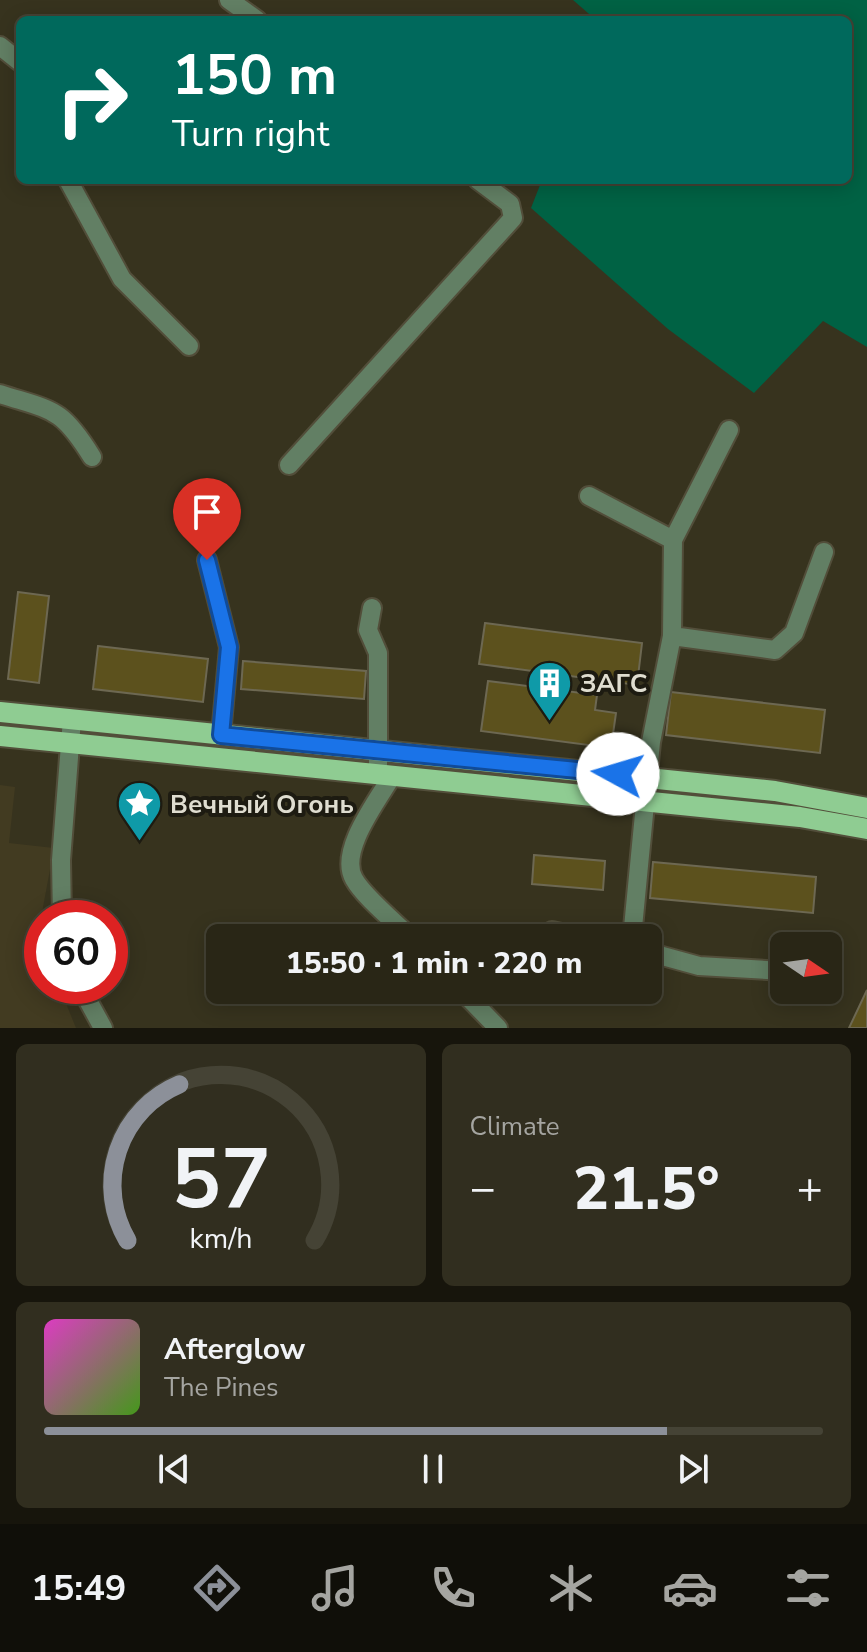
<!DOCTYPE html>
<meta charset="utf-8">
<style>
body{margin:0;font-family:"Nunito Sans",sans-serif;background:#312e1f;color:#f1f3f6;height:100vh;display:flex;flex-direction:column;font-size:30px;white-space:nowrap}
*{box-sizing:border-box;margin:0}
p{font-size:26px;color:#a5a5a1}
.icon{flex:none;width:44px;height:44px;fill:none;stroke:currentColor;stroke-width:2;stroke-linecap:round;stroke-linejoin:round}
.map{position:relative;height:1028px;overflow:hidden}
.side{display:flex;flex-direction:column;gap:16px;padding:16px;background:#17150c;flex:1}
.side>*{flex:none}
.hud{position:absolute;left:16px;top:16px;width:836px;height:168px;border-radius:12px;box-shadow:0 4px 20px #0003,0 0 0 2px #454335;background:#00695c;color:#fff;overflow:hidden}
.needle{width:52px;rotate:103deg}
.controls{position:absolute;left:770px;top:932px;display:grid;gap:16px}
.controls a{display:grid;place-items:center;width:72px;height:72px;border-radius:12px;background:#292616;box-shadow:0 4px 20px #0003,0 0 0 2px #454335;font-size:40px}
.speed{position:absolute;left:24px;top:900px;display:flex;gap:16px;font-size:40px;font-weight:700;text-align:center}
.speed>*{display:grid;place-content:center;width:104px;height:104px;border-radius:50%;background:#292616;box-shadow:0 4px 20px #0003,0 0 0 2px #454335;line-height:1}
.speed .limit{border:12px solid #d22;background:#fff;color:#111}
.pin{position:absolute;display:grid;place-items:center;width:68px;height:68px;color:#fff;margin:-82px -34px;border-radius:50% 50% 50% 0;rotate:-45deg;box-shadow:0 0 8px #0007}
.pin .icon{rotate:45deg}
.me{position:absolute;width:88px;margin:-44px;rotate:276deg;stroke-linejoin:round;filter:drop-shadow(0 0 6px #0008)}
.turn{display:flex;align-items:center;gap:28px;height:168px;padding:0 24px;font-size:36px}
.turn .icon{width:104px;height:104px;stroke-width:2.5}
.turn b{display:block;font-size:56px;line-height:68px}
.big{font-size:60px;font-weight:800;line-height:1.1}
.side .tile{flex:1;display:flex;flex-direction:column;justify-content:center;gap:12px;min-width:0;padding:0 28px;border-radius:12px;background:#312e1f}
.side .dial{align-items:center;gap:0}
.dial svg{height:208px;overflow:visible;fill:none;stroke:#454335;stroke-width:7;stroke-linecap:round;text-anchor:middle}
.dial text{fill:#f1f3f6;stroke:none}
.song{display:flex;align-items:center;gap:24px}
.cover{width:96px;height:96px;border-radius:12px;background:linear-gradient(135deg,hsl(310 70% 55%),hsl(100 70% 35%))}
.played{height:8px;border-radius:4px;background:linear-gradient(90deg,#8c9099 80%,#454335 80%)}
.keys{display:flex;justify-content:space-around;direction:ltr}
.heat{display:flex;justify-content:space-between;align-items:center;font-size:44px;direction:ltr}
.side .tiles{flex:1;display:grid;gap:16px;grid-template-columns:1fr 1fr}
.tile:last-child{grid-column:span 2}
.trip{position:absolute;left:206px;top:924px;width:456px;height:80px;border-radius:12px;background:#292616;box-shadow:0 4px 20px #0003,0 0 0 2px #454335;font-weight:800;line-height:80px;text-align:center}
.menu{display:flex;height:128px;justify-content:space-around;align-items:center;background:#100f09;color:#a5a5a1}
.menu .icon{width:56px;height:56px}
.menu .active{color:#8c9099}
.menu b{font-size:36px;color:#f1f3f6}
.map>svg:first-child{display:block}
.built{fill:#423b21}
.green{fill:#006244}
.building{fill:#5c511d;stroke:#6d6852;stroke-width:2}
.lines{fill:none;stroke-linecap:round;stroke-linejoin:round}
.minor-casing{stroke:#524e3a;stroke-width:22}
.major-casing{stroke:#524e3a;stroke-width:24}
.minor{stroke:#627f64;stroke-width:18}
.major{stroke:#8fcc92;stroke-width:20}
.route-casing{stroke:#114b97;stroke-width:20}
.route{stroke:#1a73e8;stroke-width:14}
.labels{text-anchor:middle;stroke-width:8;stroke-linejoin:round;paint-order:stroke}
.poi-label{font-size:26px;font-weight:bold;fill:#dfddd0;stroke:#1d1b11;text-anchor:start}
</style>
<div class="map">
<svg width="867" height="1028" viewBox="0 0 867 1028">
<rect width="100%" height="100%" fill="#37331e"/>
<path class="built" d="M0,785L15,787L9,843L54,848L38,934L42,944V986H59L76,1028H0Z"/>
<path class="green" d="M573,0H867V347L823,321L754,393L668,329L531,208L540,185L533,180H848V20H596Z"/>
<path class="building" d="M18,592L49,596L39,683L8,679Z
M485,623L642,643L637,685L479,664Z
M98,646L208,659L203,702L93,689Z
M243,661L366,671L364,699L241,689Z
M488,681L597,695L595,710L616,713L611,748L481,731Z
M671,692L825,710L820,753L666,735Z
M534,855L605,861L603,890L532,884Z
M653,862L816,877L813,913L650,898Z
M867,990V1028H849Z"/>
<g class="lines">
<defs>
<path id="minor" d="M229,0L257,20
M0,46L20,62
M68,180L122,279L189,346
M0,394C53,411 61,407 92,457
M289,465L513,218L510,204L478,180
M589,496L673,540
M207,560L229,647L221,735
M372,608L368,630L378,653V775
M672,636L775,650L794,633L824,552
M392,776C378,800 338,851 354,879C364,897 395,922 411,938
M62,918L61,860L72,719
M552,931L585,938
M632,938L651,742L672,636L673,540L729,430
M648,952L699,966L784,971
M80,986L103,1028
M461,990L498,1028"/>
<path id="major" d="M0,712L775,791L867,808
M0,736L800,817L867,829"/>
</defs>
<use href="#minor" class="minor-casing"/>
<use href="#major" class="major-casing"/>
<use href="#minor" class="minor"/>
<use href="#major" class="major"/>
</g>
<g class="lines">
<defs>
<path id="route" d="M207,560L229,647L221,735L618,774"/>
</defs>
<use href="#route" class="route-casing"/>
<use href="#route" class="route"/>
</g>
<defs>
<symbol id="building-pin" viewBox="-11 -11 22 30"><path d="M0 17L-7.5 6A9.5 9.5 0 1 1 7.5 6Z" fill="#0f9aa8" stroke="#1d1b11"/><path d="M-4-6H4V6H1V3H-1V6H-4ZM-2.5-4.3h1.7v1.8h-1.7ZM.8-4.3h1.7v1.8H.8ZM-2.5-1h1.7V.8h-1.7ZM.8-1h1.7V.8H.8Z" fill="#fff"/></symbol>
<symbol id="sight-pin" viewBox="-11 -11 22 30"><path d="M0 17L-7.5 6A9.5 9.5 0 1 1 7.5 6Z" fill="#0f9aa8" stroke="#1d1b11"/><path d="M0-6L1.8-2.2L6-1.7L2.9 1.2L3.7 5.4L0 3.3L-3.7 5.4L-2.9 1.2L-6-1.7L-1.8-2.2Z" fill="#fff"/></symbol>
</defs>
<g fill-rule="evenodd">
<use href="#building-pin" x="524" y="658" width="51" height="69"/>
<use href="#sight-pin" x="114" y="778" width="51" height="69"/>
</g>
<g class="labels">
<g class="poi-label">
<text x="580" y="692">ЗАГС</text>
<text x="170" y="813">Вечный Огонь</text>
</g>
</g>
</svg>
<div class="controls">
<a><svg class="needle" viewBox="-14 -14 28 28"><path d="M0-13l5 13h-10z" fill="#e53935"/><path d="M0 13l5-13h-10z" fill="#a5a5a1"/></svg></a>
</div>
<div class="speed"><div class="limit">60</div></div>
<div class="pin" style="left:207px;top:560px;background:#d93025"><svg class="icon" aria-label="arrive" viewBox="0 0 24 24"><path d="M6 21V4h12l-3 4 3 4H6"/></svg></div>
<svg class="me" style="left:618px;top:774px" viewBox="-20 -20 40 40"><circle r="19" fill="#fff"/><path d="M0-13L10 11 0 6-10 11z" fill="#1a73e8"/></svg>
<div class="trip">15:50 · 1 min · 220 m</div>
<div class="hud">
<div class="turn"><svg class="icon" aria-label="right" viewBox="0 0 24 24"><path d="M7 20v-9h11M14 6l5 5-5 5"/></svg><div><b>150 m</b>Turn right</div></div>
</div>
</div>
<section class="side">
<div class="tiles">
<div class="tile dial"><svg viewBox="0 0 100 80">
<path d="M14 69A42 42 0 1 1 86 69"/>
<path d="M14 69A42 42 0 0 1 34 9" stroke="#8c9099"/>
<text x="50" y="56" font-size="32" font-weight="700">57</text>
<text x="50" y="72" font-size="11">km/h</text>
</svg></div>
<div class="tile"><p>Climate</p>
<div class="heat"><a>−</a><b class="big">21.5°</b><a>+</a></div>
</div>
<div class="tile">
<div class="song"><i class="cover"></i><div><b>Afterglow</b><p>The Pines</p></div></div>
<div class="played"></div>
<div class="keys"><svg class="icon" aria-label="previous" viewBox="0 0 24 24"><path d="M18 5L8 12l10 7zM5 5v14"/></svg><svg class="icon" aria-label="pause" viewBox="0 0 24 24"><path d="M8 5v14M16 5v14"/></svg><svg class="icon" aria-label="next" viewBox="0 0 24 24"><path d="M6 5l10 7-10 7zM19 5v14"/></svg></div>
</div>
</div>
</section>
<nav class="menu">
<b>15:49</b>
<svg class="icon active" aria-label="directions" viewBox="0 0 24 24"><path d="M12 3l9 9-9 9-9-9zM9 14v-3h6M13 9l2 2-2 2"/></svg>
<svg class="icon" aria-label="music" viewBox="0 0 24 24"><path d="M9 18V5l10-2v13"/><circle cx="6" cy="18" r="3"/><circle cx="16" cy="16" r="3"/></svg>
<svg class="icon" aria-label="phone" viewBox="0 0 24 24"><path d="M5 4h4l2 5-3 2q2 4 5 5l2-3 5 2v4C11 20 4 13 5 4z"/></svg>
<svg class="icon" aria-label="climate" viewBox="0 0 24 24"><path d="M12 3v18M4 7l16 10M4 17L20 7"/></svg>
<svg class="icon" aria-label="car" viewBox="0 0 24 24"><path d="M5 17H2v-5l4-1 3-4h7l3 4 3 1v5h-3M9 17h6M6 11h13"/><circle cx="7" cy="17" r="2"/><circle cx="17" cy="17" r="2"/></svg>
<svg class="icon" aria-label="filters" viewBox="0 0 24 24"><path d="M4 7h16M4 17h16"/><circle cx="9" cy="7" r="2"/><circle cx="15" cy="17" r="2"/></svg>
</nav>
